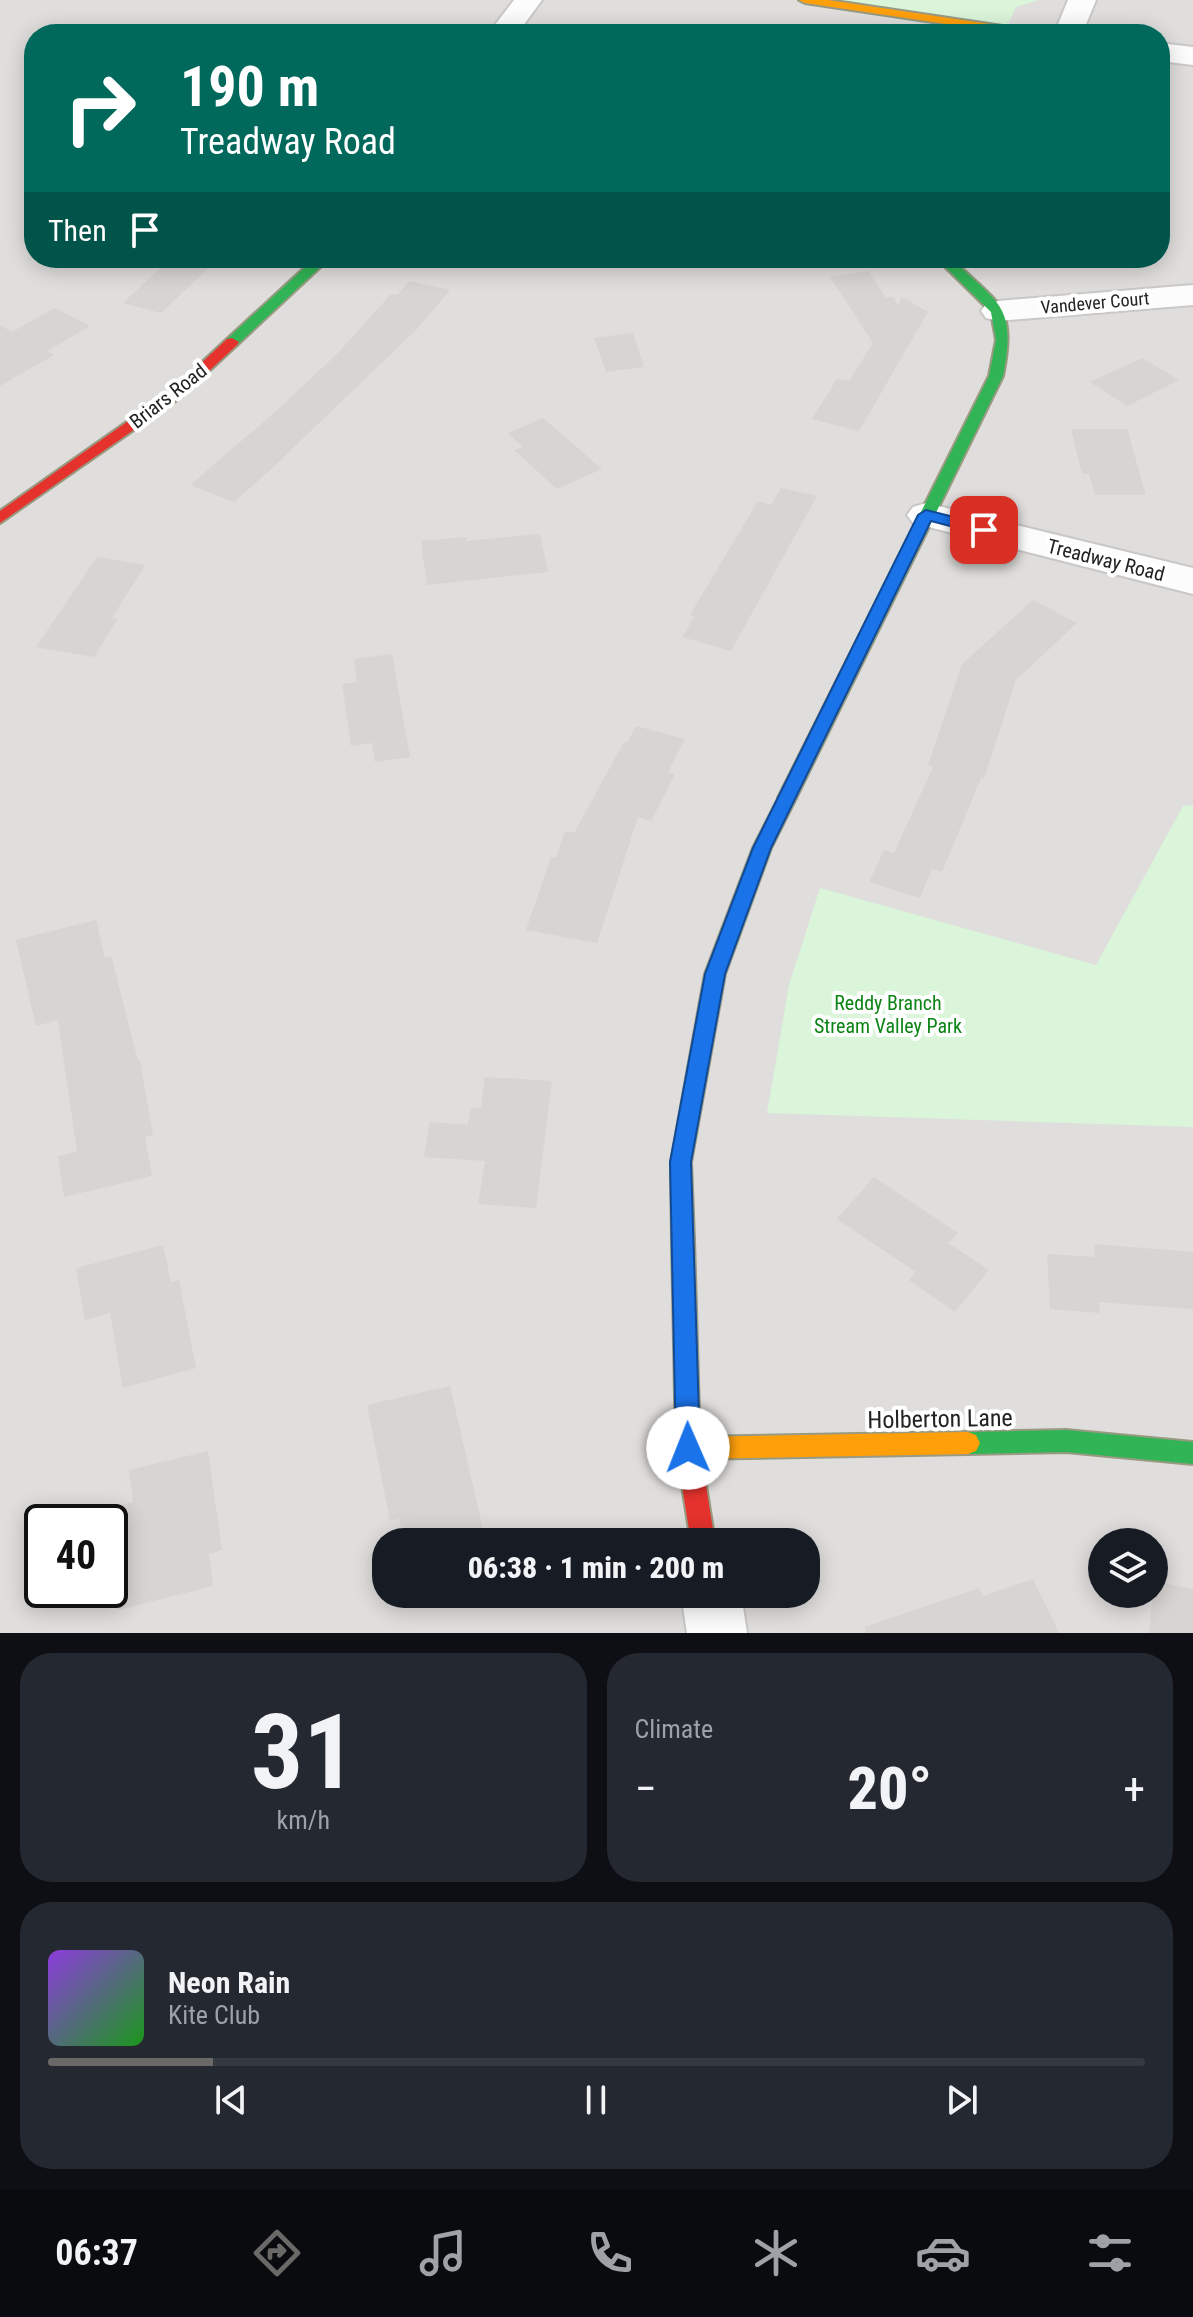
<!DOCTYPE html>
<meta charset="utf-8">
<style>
body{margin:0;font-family:"Roboto Condensed",sans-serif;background:#242831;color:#f1f3f6;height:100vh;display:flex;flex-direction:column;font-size:30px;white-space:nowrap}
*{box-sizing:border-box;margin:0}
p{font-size:26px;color:#9ea1a6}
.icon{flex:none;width:44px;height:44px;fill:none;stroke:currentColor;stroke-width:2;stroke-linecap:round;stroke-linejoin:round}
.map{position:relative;height:1633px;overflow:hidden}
.details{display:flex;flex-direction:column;gap:20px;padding:20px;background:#0d0f14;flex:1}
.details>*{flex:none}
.hud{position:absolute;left:24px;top:24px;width:1146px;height:244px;border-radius:32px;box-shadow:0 4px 20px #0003;background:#00695c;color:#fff;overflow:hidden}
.controls{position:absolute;left:1088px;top:1528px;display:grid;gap:16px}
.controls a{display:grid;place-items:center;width:80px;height:80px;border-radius:50%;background:#171b24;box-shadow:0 4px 20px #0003;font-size:40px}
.speed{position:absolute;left:24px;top:1504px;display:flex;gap:16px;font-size:40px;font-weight:700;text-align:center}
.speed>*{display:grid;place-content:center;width:104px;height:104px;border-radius:50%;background:#171b24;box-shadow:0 4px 20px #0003;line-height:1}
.speed .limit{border:4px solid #111;border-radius:12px;background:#fff;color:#111}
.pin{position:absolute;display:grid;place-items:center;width:68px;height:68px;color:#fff;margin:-34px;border-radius:16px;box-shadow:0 4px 12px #0006}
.me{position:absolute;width:88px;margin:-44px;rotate:359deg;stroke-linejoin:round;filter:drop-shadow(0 0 6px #0008)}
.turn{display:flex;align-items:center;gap:28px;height:168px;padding:0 24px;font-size:36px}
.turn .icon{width:104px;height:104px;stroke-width:2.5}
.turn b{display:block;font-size:56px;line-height:68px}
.then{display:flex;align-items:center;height:76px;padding:0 24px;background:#0003;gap:16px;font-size:30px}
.big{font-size:60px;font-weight:800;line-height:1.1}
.details .widget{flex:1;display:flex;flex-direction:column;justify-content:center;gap:12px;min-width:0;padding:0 28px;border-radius:32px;background:#242831}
.details .dial{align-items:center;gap:0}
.dial b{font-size:104px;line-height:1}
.song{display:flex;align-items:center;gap:24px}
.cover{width:96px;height:96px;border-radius:12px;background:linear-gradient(135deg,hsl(270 70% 55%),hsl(120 70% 35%))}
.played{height:8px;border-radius:4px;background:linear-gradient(90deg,#6a6968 15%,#363941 15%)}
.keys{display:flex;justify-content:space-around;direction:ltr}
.heat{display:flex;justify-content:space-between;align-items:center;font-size:44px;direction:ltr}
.details .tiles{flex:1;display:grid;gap:20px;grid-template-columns:1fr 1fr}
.widget:last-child{grid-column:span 2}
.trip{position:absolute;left:372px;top:1528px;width:448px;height:80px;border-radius:32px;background:#171b24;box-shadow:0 4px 20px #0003;font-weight:800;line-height:80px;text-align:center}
.dock{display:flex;height:128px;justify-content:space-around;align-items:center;background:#090b0e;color:#9ea1a6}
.dock .icon{width:56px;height:56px}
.dock .active{color:#6a6968}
.dock b{font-size:36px;color:#f1f3f6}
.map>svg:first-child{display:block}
.residential{fill:#dfdedc;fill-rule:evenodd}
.park{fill:#daf5da}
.building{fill:#d7d4d2}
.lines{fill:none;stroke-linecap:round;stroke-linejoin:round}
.street-casing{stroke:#c9c8c7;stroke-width:4}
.fast-casing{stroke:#999a82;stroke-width:4}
.slow-casing{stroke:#999a82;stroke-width:4}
.jam-casing{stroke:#999a82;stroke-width:4}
.street{fill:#fdfcfc;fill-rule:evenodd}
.fast{fill:#30b455;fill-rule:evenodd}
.slow{fill:#ff9f0a;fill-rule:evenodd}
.jam{fill:#e5322d;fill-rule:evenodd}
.route{fill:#1a73e8;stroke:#114b97;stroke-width:2}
.labels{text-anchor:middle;stroke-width:8;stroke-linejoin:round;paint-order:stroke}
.far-street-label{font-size:18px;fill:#222;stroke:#fff}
.street-label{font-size:20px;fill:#222;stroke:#fff}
.park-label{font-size:20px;fill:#0c8416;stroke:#fff}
.near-street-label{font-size:24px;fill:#222;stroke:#fff}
</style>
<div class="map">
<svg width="1193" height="1633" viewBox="0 0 1193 1633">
<rect width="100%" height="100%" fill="#f0eeeb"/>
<path class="residential" d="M0,0H1193V1633H0ZM34,34H1160V258H34ZM42,1522H110V1590H42ZM386,1542H806V1594H386ZM1102,1542H1154V1594H1102Z"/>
<path class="park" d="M805,0H1039L1016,7L1006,29Z
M1193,805V1127L767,1113L789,985L820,888L1096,965L1183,806Z"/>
<path class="building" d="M171,258L210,267L161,313L123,303Z
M868,271L886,298L893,297L898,305L902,297L928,312L859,431L812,419L837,379L849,381L873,343L830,277Z
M410,281L450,290L418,328L268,472L234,502L190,485L273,414L339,352L391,294L397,295Z
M55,308L90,326L47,351L54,355L0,386V325L12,332Z
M633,333L644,367L606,372L594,338Z
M1142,358L1179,380L1127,406L1090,382Z
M543,418L602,469L557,489L514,450L523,447L508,433Z
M1071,429H1127L1146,495H1095L1089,474H1082Z
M781,488L817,496L731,651L682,637L695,616L690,615L758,501L771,505Z
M540,534L548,572L427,585L421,541L466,537V541Z
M97,557L145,565L112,618L118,619L94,657L36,647Z
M1033,600L1077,623L1016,680L984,779L981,778L942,872L932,869L920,898L869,882L884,850L894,853L933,767L928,765L962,664Z
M392,654L410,757L375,762L372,743L351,746L342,684L357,682L354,659Z
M636,726L685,739L668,772L675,774L651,821L638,817L597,943L526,930L551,857L556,858L565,831L574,833L624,742L627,743Z
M96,920L105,958L111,956L138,1061H140L153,1135L145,1137L152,1176L64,1197L58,1156L77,1152L58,1020L36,1026L16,940Z
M485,1077L552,1081L536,1208L478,1204L485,1161L424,1157L430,1122L468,1125L471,1108H481Z
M874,1177L958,1233L948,1243L989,1270L955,1312L909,1280L916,1272L837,1219Z
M1094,1244L1193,1252V1309L1099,1302L1100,1313L1050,1309L1047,1254L1095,1257Z
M163,1245L171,1282L179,1280L196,1368L123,1388L110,1313L85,1320L76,1268Z
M450,1386L486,1542H404L399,1518L390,1521L367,1405Z
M208,1451L222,1550L209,1554L213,1586L118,1610L107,1508L133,1502L129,1470Z
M1033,1579L1059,1633H866L865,1627L979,1588L983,1596Z
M1154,1581L1193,1589V1633H1149Z"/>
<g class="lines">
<defs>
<path id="street" d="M514,0H542L517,34H488Z
M1068,0H1096L1082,34H1054Z
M1160,43L1193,47V65L1160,61Z
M1193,285V305L998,321L986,318L981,311L986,304L998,301Z
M926,503L1193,568V594L913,523L907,515L913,507Z
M681,1594H741L747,1633H687Z"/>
<path id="fast" d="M315,258H330L237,345H227V339Z
M936,258H951C999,305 1017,304 1003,376L796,798L787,804L778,798L989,376L996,340L991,312Z
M1066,1430L1193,1442V1464L1066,1452L968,1454L960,1451L956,1443L960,1435L968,1432Z"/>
<path id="slow" d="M799,0H828L1037,31L1043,34H1013L805,3Z
M787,792L796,798L771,848L725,974L691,1162L694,1240L691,1247L683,1249L675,1247L672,1240L671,1162L705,974L753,848L781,793Z
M968,1432L976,1435L980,1443L976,1451L968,1454L688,1459L680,1456L676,1448L680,1440L688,1437Z"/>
<path id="jam" d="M232,338L239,342L237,345L181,397L0,523V511L171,391L227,339Z
M683,1231L691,1233L694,1240L700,1448L715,1542H691L676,1448L672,1240L675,1233Z"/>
</defs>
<use href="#street" class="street-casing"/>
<use href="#fast" class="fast-casing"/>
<use href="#slow" class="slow-casing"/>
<use href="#jam" class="jam-casing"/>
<use href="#street" class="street"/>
<use href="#fast" class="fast"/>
<use href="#slow" class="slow"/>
<use href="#jam" class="jam"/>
</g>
<path class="route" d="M926,510L990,526L992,530L984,535L931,521L771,848L725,974L691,1162L700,1448L696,1455L688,1459L680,1455L676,1448L670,1162L705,974L753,848L918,515Z"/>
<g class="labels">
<g class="far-street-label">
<text transform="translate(1095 303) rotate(-5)" y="6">Vandever Court</text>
</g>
<g class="street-label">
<text transform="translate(168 396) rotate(-38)" y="7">Briars Road</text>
<text transform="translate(1106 560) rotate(14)" y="7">Treadway Road</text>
</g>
<g class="park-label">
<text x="888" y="1010">Reddy Branch<tspan x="888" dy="23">Stream Valley Park</tspan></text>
</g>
<g class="near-street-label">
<text transform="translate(940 1419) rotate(-1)" y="8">Holberton Lane</text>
</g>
</g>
</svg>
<div class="controls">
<a><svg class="icon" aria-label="layers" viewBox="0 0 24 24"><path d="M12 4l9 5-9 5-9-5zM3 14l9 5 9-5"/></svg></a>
</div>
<div class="speed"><div class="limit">40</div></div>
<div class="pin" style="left:984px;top:530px;background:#d93025"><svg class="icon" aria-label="arrive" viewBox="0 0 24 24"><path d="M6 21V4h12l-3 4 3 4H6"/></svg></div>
<svg class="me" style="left:688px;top:1448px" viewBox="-20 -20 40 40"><circle r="19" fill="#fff"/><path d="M0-13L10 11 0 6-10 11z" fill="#1a73e8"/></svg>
<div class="trip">06:38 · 1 min · 200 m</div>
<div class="hud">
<div class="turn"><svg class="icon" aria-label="right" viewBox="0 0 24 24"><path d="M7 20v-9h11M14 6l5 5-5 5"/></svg><div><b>190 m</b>Treadway Road</div></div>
<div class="then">Then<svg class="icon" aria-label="arrive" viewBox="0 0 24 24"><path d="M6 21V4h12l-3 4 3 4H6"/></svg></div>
</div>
</div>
<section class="details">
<div class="tiles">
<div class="widget dial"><b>31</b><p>km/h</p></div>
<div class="widget"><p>Climate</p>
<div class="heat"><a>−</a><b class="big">20°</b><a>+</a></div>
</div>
<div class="widget">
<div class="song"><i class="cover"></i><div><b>Neon Rain</b><p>Kite Club</p></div></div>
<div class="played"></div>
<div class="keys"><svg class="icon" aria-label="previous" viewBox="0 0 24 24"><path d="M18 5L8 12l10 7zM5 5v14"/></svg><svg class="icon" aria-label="pause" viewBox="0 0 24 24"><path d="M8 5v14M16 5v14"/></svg><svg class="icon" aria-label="next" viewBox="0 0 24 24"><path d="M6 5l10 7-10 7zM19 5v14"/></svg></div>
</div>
</div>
</section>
<nav class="dock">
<b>06:37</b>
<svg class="icon active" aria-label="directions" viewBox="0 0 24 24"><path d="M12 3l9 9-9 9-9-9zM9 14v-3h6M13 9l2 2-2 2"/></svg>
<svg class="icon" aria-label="music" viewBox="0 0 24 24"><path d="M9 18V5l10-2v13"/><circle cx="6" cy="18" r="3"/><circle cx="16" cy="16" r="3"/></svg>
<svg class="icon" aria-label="phone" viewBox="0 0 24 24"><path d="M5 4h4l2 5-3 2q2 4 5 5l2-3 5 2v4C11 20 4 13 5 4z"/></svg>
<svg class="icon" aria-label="climate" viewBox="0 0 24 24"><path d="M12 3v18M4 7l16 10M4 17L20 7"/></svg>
<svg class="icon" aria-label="car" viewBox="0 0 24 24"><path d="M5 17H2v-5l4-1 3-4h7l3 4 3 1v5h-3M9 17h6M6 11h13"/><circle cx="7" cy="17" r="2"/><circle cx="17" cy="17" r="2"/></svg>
<svg class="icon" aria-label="filters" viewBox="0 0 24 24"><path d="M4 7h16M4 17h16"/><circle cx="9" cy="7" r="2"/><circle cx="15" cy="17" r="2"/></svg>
</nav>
